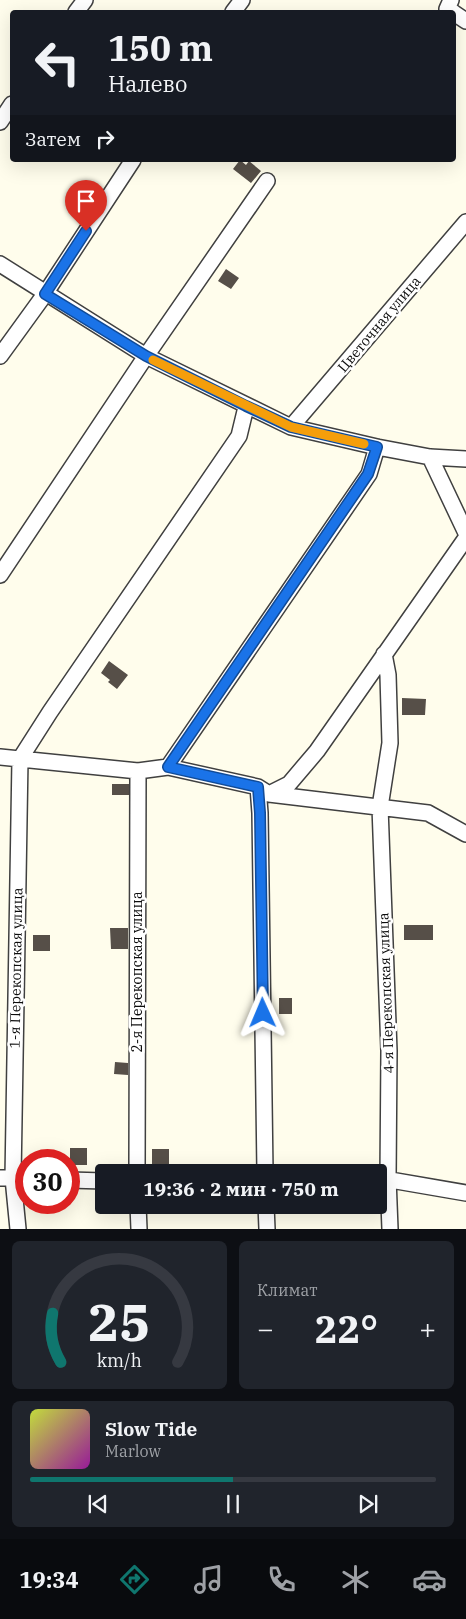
<!DOCTYPE html>
<html lang="ru">
<meta charset="utf-8">
<style>
body{margin:0;font-family:"IBM Plex Serif",serif;background:#20242c;color:#f1f3f6;height:100vh;display:flex;flex-direction:column;font-size:19px;white-space:nowrap}
*{box-sizing:border-box;margin:0}
p{font-size:16px;color:#9ea1a6}
.icon{flex:none;width:28px;height:28px;fill:none;stroke:currentColor;stroke-width:2;stroke-linecap:round;stroke-linejoin:round}
.map{position:relative;height:1229px;overflow:hidden}
.side{display:flex;flex-direction:column;gap:12px;padding:12px;background:#0d0f14;flex:1}
.side>*{flex:none}
.guide{position:absolute;left:10px;top:10px;width:446px;height:152px;border-radius:5px;box-shadow:0 5px 20px #0002;background:#171b24;color:#f1f3f6;overflow:hidden}
.speed{position:absolute;left:15px;top:1149px;display:flex;gap:10px;font-size:25px;font-weight:700;text-align:center}
.speed>*{display:grid;place-content:center;width:65px;height:65px;border-radius:50%;background:#171b24;box-shadow:0 5px 20px #0002;line-height:1}
.speed .limit{border:8px solid #d22;background:#fff;color:#111}
.pin{position:absolute;display:grid;place-items:center;width:42px;height:42px;color:#fff;margin:-51px -21px;border-radius:50% 50% 50% 0;rotate:-45deg;box-shadow:0 0 5px #0007}
.pin .icon{rotate:45deg}
.me{position:absolute;width:55px;margin:-28px;rotate:359deg;stroke-linejoin:round;filter:drop-shadow(0 0 4px #0008)}
.turn{display:flex;align-items:center;gap:18px;height:105px;padding:0 15px;font-size:22px}
.turn .icon{width:65px;height:65px;stroke-width:2.5}
.turn b{display:block;font-size:35px;line-height:42px}
.then{display:flex;align-items:center;height:48px;padding:0 15px;background:#0003;gap:10px;font-size:19px}
.big{font-size:38px;font-weight:700;line-height:1.1}
.side .widget{flex:1;display:flex;flex-direction:column;justify-content:center;gap:8px;min-width:0;padding:0 18px;border-radius:8px;background:#20242c}
.side .dial{align-items:center;gap:0}
.dial svg{height:130px;overflow:visible;fill:none;stroke:#363941;stroke-width:7;stroke-linecap:round;text-anchor:middle}
.dial text{fill:#f1f3f6;stroke:none}
.song{display:flex;align-items:center;gap:15px}
.cover{width:60px;height:60px;border-radius:8px;background:linear-gradient(135deg,hsl(70 70% 55%),hsl(300 70% 35%))}
.played{height:5px;border-radius:2px;background:linear-gradient(90deg,#0f766e 50%,#363941 50%)}
.keys{display:flex;justify-content:space-around;direction:ltr}
.heat{display:flex;justify-content:space-between;align-items:center;font-size:28px;direction:ltr}
.side .tiles{flex:1;display:grid;gap:12px;grid-template-columns:1fr 1fr}
.widget:last-child{grid-column:span 2}
.trip{position:absolute;left:95px;top:1164px;width:292px;height:50px;border-radius:5px;background:#171b24;box-shadow:0 5px 20px #0002;font-weight:700;line-height:50px;text-align:center}
.menu{display:flex;height:80px;justify-content:space-around;align-items:center;background:#090b0e;color:#9ea1a6}
.menu .icon{width:35px;height:35px}
.menu .active{color:#0f766e}
.menu b{font-size:22px;color:#f1f3f6}
.map>svg:first-child{display:block}
.building{fill:#564f48}
.lines{fill:none;stroke-linecap:round;stroke-linejoin:round}
.minor-casing{stroke:#404040;stroke-width:18}
.minor{stroke:#fff;stroke-width:15}
.route-casing{stroke:#114b97;stroke-width:12}
.route{stroke:#1a73e8;stroke-width:9}
.slow{stroke:#f59e0b;stroke-width:9}
.labels{text-anchor:middle;stroke-width:5;stroke-linejoin:round;paint-order:stroke}
.street-label{font-size:14px;fill:#0d0d0d;stroke:#fff}
</style>
<div class="map">
<svg width="466" height="1229" viewBox="0 0 466 1229">
<rect width="100%" height="100%" fill="#fffdec"/>
<path class="building" d="M240,160L246,165L249,161L261,171L251,183L233,169Z
M226,269L239,278L231,289L218,281Z
M109,661L128,675L117,689L108,682L110,680L101,673Z
M402,698L426,699L425,715H402Z
M112,784H129V795H112Z
M404,925H433V940H404Z
M110,928H128V949H111Z
M33,935H50V951H33Z
M279,998H292V1014H279Z
M115,1062L128,1063V1075L114,1074Z
M70,1148H87V1165H70Z
M152,1149H169V1165H152Z"/>
<g class="lines">
<defs>
<path id="minor" d="M451,0L447,9L453,12
M76,12L85,0
M233,12L242,0
M454,13L466,21
M0,122L12,104
M0,264L146,356L291,427L377,447L430,457L466,459
M0,356L45,294L133,160
M291,427L466,222
M430,457L466,533
M0,575L146,356L267,181
M384,654L388,675L390,743L380,807L389,1051L388,1178L390,1229
M0,757L138,771L168,767L258,787L269,794L428,813L466,834
M168,767L369,474L377,447
M258,787L260,813L265,1172
M269,794L289,784L317,751L466,538
M137,1172L138,771
M0,1178H26
M379,1178L466,1193
M69,1180L104,1181
M138,1205L139,1229
M266,1205L267,1229
M18,1229L13,1178L20,759L50,712L239,436L246,407"/>
</defs>
<use href="#minor" class="minor-casing"/>
<use href="#minor" class="minor"/>
</g>
<g class="lines">
<defs>
<path id="route" d="M86,231L45,294L146,356L246,406L291,427L377,447L368,474L168,767L258,787L260,813L263,1013"/>
</defs>
<use href="#route" class="route-casing"/>
<use href="#route" class="route"/>
<path class="slow" d="M153,360L291,427L364,444"/>
</g>
<g class="labels">
<g class="street-label">
<text transform="translate(379 324) rotate(-50)" y="5">Цветочная улица</text>
<text transform="translate(16 968) rotate(-89)" y="5">1-я Перекопская улица</text>
<text transform="translate(137 972) rotate(-90)" y="5">2-я Перекопская улица</text>
<text transform="translate(386 993) rotate(-92)" y="5">4-я Перекопская улица</text>
</g>
</g>
</svg>
<div class="speed"><div class="limit">30</div></div>
<div class="pin" style="left:86px;top:231px;background:#d93025"><svg class="icon" aria-label="arrive" viewBox="0 0 24 24"><path d="M6 21V4h12l-3 4 3 4H6"/></svg></div>
<svg class="me" style="left:263px;top:1013px" viewBox="-20 -20 40 40"><path d="M0-17L14 15 0 8-14 15z" fill="#1a73e8" stroke="#fff" stroke-width="4"/></svg>
<div class="trip">19:36 · 2 мин · 750 m</div>
<div class="guide">
<div class="turn"><svg class="icon" aria-label="left" viewBox="0 0 24 24"><path d="M17 20v-9H6M10 6l-5 5 5 5"/></svg><div><b>150 m</b>Налево</div></div>
<div class="then">Затем<svg class="icon" aria-label="right" viewBox="0 0 24 24"><path d="M7 20v-9h11M14 6l5 5-5 5"/></svg></div>
</div>
</div>
<section class="side">
<div class="tiles">
<div class="widget dial"><svg viewBox="0 0 100 80">
<path d="M14 69A42 42 0 1 1 86 69"/>
<path d="M14 69A42 42 0 0 1 9 39" stroke="#0f766e"/>
<text x="50" y="56" font-size="32" font-weight="700">25</text>
<text x="50" y="72" font-size="11">km/h</text>
</svg></div>
<div class="widget"><p>Климат</p>
<div class="heat"><a>−</a><b class="big">22°</b><a>+</a></div>
</div>
<div class="widget">
<div class="song"><i class="cover"></i><div><b>Slow Tide</b><p>Marlow</p></div></div>
<div class="played"></div>
<div class="keys"><svg class="icon" aria-label="previous" viewBox="0 0 24 24"><path d="M18 5L8 12l10 7zM5 5v14"/></svg><svg class="icon" aria-label="pause" viewBox="0 0 24 24"><path d="M8 5v14M16 5v14"/></svg><svg class="icon" aria-label="next" viewBox="0 0 24 24"><path d="M6 5l10 7-10 7zM19 5v14"/></svg></div>
</div>
</div>
</section>
<nav class="menu">
<b>19:34</b>
<svg class="icon active" aria-label="directions" viewBox="0 0 24 24"><path d="M12 3l9 9-9 9-9-9zM9 14v-3h6M13 9l2 2-2 2"/></svg>
<svg class="icon" aria-label="music" viewBox="0 0 24 24"><path d="M9 18V5l10-2v13"/><circle cx="6" cy="18" r="3"/><circle cx="16" cy="16" r="3"/></svg>
<svg class="icon" aria-label="phone" viewBox="0 0 24 24"><path d="M5 4h4l2 5-3 2q2 4 5 5l2-3 5 2v4C11 20 4 13 5 4z"/></svg>
<svg class="icon" aria-label="climate" viewBox="0 0 24 24"><path d="M12 3v18M4 7l16 10M4 17L20 7"/></svg>
<svg class="icon" aria-label="car" viewBox="0 0 24 24"><path d="M5 17H2v-5l4-1 3-4h7l3 4 3 1v5h-3M9 17h6M6 11h13"/><circle cx="7" cy="17" r="2"/><circle cx="17" cy="17" r="2"/></svg>
</nav>
